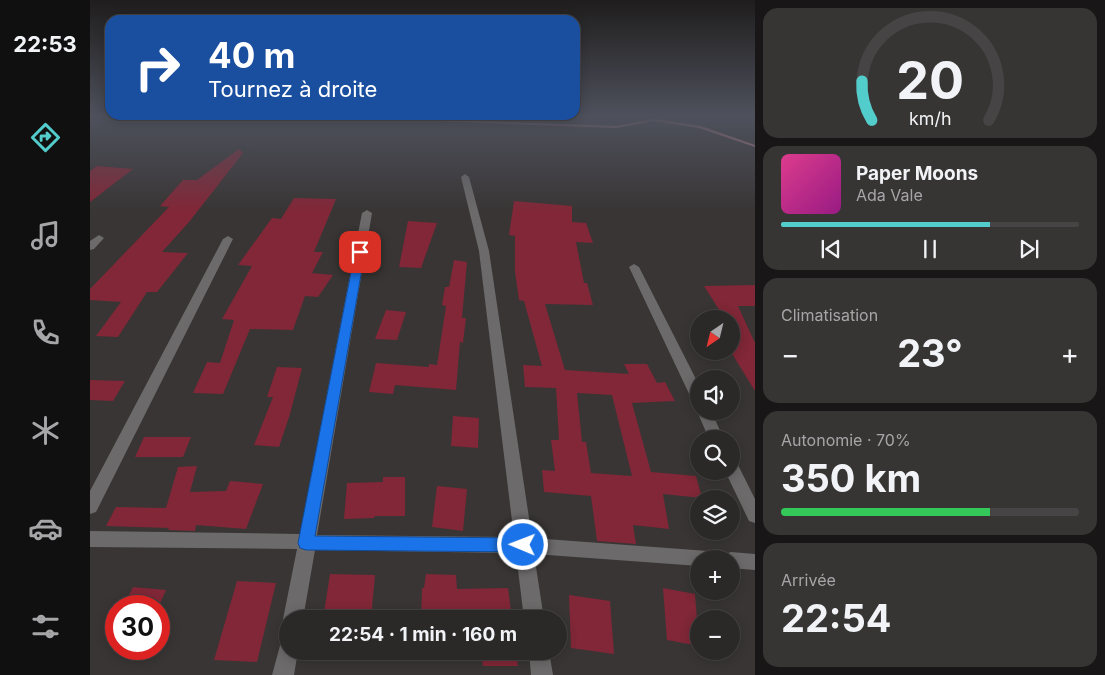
<!DOCTYPE html>
<html lang="fr">
<meta charset="utf-8">
<style>
body{margin:0;font-family:Inter,sans-serif;background:#373434;color:#f1f3f6;height:100vh;display:flex;flex-direction:column;font-size:19px;white-space:nowrap}
*{box-sizing:border-box;margin:0}
p{font-size:16px;color:#a6a6a8}
.icon{flex:none;width:28px;height:28px;fill:none;stroke:currentColor;stroke-width:2;stroke-linecap:round;stroke-linejoin:round}
.map{position:relative;flex:1;overflow:hidden}
.side{display:flex;flex-direction:column;gap:8px;padding:8px;background:#181616;width:350px}
.side>*{flex:none}
.top-card{position:absolute;left:15px;top:15px;width:475px;height:105px;border-radius:15px;box-shadow:0 2px 12px #0003,0 0 0 1px #474445;background:#1a4fa0;color:#fff;overflow:hidden}
.needle{width:32px;rotate:215deg}
.buttons{position:absolute;left:600px;top:310px;display:grid;gap:10px}
.buttons a{display:grid;place-items:center;width:50px;height:50px;border-radius:50%;background:#2b2828;box-shadow:0 2px 12px #0003,0 0 0 1px #474445;font-size:25px}
.speed{position:absolute;left:15px;top:595px;display:flex;gap:10px;font-size:25px;font-weight:700;text-align:center}
.speed>*{display:grid;place-content:center;width:65px;height:65px;border-radius:50%;background:#2b2828;box-shadow:0 2px 12px #0003,0 0 0 1px #474445;line-height:1}
.speed .limit{border:8px solid #d22;background:#fff;color:#111}
.pin{position:absolute;display:grid;place-items:center;width:42px;height:42px;color:#fff;margin:-21px;border-radius:10px;box-shadow:0 2px 8px #0006}
.me{position:absolute;width:55px;margin:-28px;rotate:271deg;stroke-linejoin:round;filter:drop-shadow(0 0 4px #0008)}
.turn{display:flex;align-items:center;gap:18px;height:105px;padding:0 20px;font-size:22px}
.turn .icon{width:65px;height:65px;stroke-width:2.5}
.turn b{display:block;font-size:35px;line-height:42px}
.big{font-size:38px;font-weight:700;line-height:1.1}
.side .tile{flex:1;display:flex;flex-direction:column;justify-content:center;gap:8px;min-width:0;padding:0 18px;border-radius:15px;background:#373434}
.side .dial{align-items:center;gap:0}
.dial svg{height:130px;overflow:visible;fill:none;stroke:#474445;stroke-width:7;stroke-linecap:round;text-anchor:middle}
.dial text{fill:#f1f3f6;stroke:none}
.song{display:flex;align-items:center;gap:15px}
.cover{width:60px;height:60px;border-radius:8px;background:linear-gradient(135deg,hsl(330 70% 55%),hsl(310 70% 35%))}
.played{height:5px;border-radius:2px;background:linear-gradient(90deg,#53cdcb 70%,#474445 70%)}
.keys{display:flex;justify-content:space-around;direction:ltr}
.heat{display:flex;justify-content:space-between;align-items:center;font-size:28px;direction:ltr}
.charge{height:8px;border-radius:4px;background:linear-gradient(90deg,#34c759 70%,#474445 0)}
.trip{position:absolute;left:189px;top:610px;width:288px;height:50px;border-radius:25px;background:#2b2828;box-shadow:0 2px 12px #0003,0 0 0 1px #474445;font-weight:700;line-height:50px;text-align:center}
main{display:flex;flex:1;min-height:0}
.menu{display:flex;flex-direction:column;width:90px;justify-content:space-around;align-items:center;background:#111010;color:#a6a6a8}
.menu .icon{width:35px;height:35px}
.menu .current{color:#53cdcb}
.menu b{font-size:22px;color:#f1f3f6}
.map>svg:first-child{display:block}
.lines{fill:none;stroke-linecap:round;stroke-linejoin:round}
.stream{fill:#c5828b;fill-rule:evenodd}
.building{fill:#812737;fill-rule:evenodd}
.minor{fill:#6c6a6a;fill-rule:evenodd}
.route{fill:#1a73e8;stroke:#114b97}
</style>
<main>
<nav class="menu">
<b>22:53</b>
<svg class="icon current" aria-label="directions" viewBox="0 0 24 24"><path d="M12 3l9 9-9 9-9-9zM9 14v-3h6M13 9l2 2-2 2"/></svg>
<svg class="icon" aria-label="music" viewBox="0 0 24 24"><path d="M9 18V5l10-2v13"/><circle cx="6" cy="18" r="3"/><circle cx="16" cy="16" r="3"/></svg>
<svg class="icon" aria-label="phone" viewBox="0 0 24 24"><path d="M5 4h4l2 5-3 2q2 4 5 5l2-3 5 2v4C11 20 4 13 5 4z"/></svg>
<svg class="icon" aria-label="climate" viewBox="0 0 24 24"><path d="M12 3v18M4 7l16 10M4 17L20 7"/></svg>
<svg class="icon" aria-label="car" viewBox="0 0 24 24"><path d="M5 17H2v-5l4-1 3-4h7l3 4 3 1v5h-3M9 17h6M6 11h13"/><circle cx="7" cy="17" r="2"/><circle cx="17" cy="17" r="2"/></svg>
<svg class="icon" aria-label="filters" viewBox="0 0 24 24"><path d="M4 7h16M4 17h16"/><circle cx="9" cy="7" r="2"/><circle cx="15" cy="17" r="2"/></svg>
</nav>
<div class="map">
<svg width="665" height="675" viewBox="0 0 665 675">
<rect width="100%" height="100%" fill="#393535"/>
<g class="lines">
<path class="stream" d="M304,116H317L341,119L526,126L564,119L611,126L665,145V147L609,128L564,121L526,128L341,121Z"/>
</g>
<path class="building" d="M149,149L153,153L99,222L72,252L98,253L67,292H57L28,337L6,336L31,302L0,300V289L79,207L70,206L93,180H107Z
M7,166L43,169L0,202V171Z
M204,198L246,199L224,252H233L222,273L243,275L228,297L215,296L203,330L160,329L133,394L103,393L117,362L130,363L144,320L132,319L162,266L148,265L182,218L191,219Z
M424,201L482,206V222L496,223L503,243L486,242L494,283H497L503,305L455,304L475,370L539,374L534,364H557L567,383L575,382L585,401L542,403L561,472L606,476L612,498L573,494L579,529L543,525L546,544L507,541L501,496L454,492L452,470L465,471L461,440H469L466,388L435,387L433,365L452,366L434,301L429,300L425,272V236L419,235ZM487,393L522,395L542,476L501,473L496,442H492Z
M318,221L347,223L331,268L309,267Z
M364,260L377,262L372,318H376L373,343L370,342L366,390L305,385L303,394L279,392L286,363L339,367V364L347,365L356,306L352,305L355,287H359Z
M665,285V306H648L665,343V391L641,352V319H635L614,286Z
M296,310L316,312L307,340L285,339Z
M187,367L212,368L200,414L189,447L164,445L183,397H177Z
M0,380L35,381L23,401L0,400Z
M363,416L389,418L388,448L361,446Z
M54,437H101L93,457H45Z
M107,466L100,492L136,491L140,481L173,484L156,529L106,525L105,531L78,530L79,528L16,526L26,507L76,508L88,467Z
M293,477H315V516H285L284,518L254,519L257,483L293,482Z
M347,486L377,489L373,531L342,527Z
M240,574L285,575L281,619H233Z
M336,574L366,575L367,589L418,588L422,619H331L332,588H334Z
M147,581L186,583L167,662L124,660Z
M43,587L76,590L69,606H34Z
M573,588L605,594L609,646L577,640Z
M479,595L520,601L524,654L481,648Z
M391,651H426L428,666H393Z"/>
<g class="lines">
<path class="minor" d="M375,174L379,177L399,251L442,538L618,551L624,553L627,559H609V566L444,554L454,619H434L426,553L225,550L213,619H198V626L193,619L207,549L0,547V531L210,534L272,213L277,210L282,213L227,535L424,537L389,251L371,177Z
M9,235L14,238L4,249L0,250V241Z
M138,236L143,239L6,512L0,514V491L133,239Z
M544,264L549,267L609,385V405L604,403L602,400L539,267Z
M609,408V411H621L634,439H619L607,411Z
M641,461L647,463L665,499V523L659,521L635,471H641Z
M641,552L665,554V570L641,568V559H632L635,554Z
M198,639V651H208L204,675H182L191,642Z
M439,651H459L463,675H441Z"/>
</g>
<linearGradient id="sky" x2="0" y2="1"><stop stop-color="#1f1d1d"/><stop offset="0.55" stop-color="#4e515c"/><stop offset="1" stop-color="#4e515c" stop-opacity="0"/></linearGradient>
<rect width="665" height="211" fill="url(#sky)"/>
<path class="route" d="M270,249L275,252L225,536L433,538L439,540L441,545L439,550L433,552L216,550L210,548L208,543L265,252Z"/>
</svg>
<div class="buttons">
<a><svg class="needle" viewBox="-14 -14 28 28"><path d="M0-13l5 13h-10z" fill="#e53935"/><path d="M0 13l5-13h-10z" fill="#a6a6a8"/></svg></a>
<a><svg class="icon" aria-label="sound" viewBox="0 0 24 24"><path d="M4 9h4l5-4v14l-5-4H4zM17 9q2 3 0 6"/></svg></a>
<a><svg class="icon" aria-label="search" viewBox="0 0 24 24"><circle cx="10" cy="10" r="6"/><path d="M15 15l6 6"/></svg></a>
<a><svg class="icon" aria-label="layers" viewBox="0 0 24 24"><path d="M12 4l9 5-9 5-9-5zM3 14l9 5 9-5"/></svg></a>
<a>+</a>
<a>−</a>
</div>
<div class="speed"><div class="limit">30</div></div>
<div class="pin" style="left:270px;top:252px;background:#d93025"><svg class="icon" aria-label="arrive" viewBox="0 0 24 24"><path d="M6 21V4h12l-3 4 3 4H6"/></svg></div>
<svg class="me" style="left:433px;top:545px" viewBox="-20 -20 40 40"><circle r="17" fill="#1a73e8" stroke="#fff" stroke-width="3"/><path d="M0-11L8 9 0 5-8 9z" fill="#fff"/></svg>
<div class="trip">22:54 · 1 min · 160 m</div>
<div class="top-card">
<div class="turn"><svg class="icon" aria-label="right" viewBox="0 0 24 24"><path d="M7 20v-9h11M14 6l5 5-5 5"/></svg><div><b>40 m</b>Tournez à droite</div></div>
</div>
</div>
<section class="side">
<div class="tile dial"><svg viewBox="0 0 100 80">
<path d="M14 69A42 42 0 1 1 86 69"/>
<path d="M14 69A42 42 0 0 1 8 45" stroke="#53cdcb"/>
<text x="50" y="56" font-size="32" font-weight="700">20</text>
<text x="50" y="72" font-size="11">km/h</text>
</svg></div>
<div class="tile">
<div class="song"><i class="cover"></i><div><b>Paper Moons</b><p>Ada Vale</p></div></div>
<div class="played"></div>
<div class="keys"><svg class="icon" aria-label="previous" viewBox="0 0 24 24"><path d="M18 5L8 12l10 7zM5 5v14"/></svg><svg class="icon" aria-label="pause" viewBox="0 0 24 24"><path d="M8 5v14M16 5v14"/></svg><svg class="icon" aria-label="next" viewBox="0 0 24 24"><path d="M6 5l10 7-10 7zM19 5v14"/></svg></div>
</div>
<div class="tile"><p>Climatisation</p>
<div class="heat"><a>−</a><b class="big">23°</b><a>+</a></div>
</div>
<div class="tile"><p>Autonomie · 70%</p><b class="big">350 km</b><div class="charge"></div></div>
<div class="tile"><p>Arrivée</p><b class="big">22:54</b></div>
</section>
</main>
